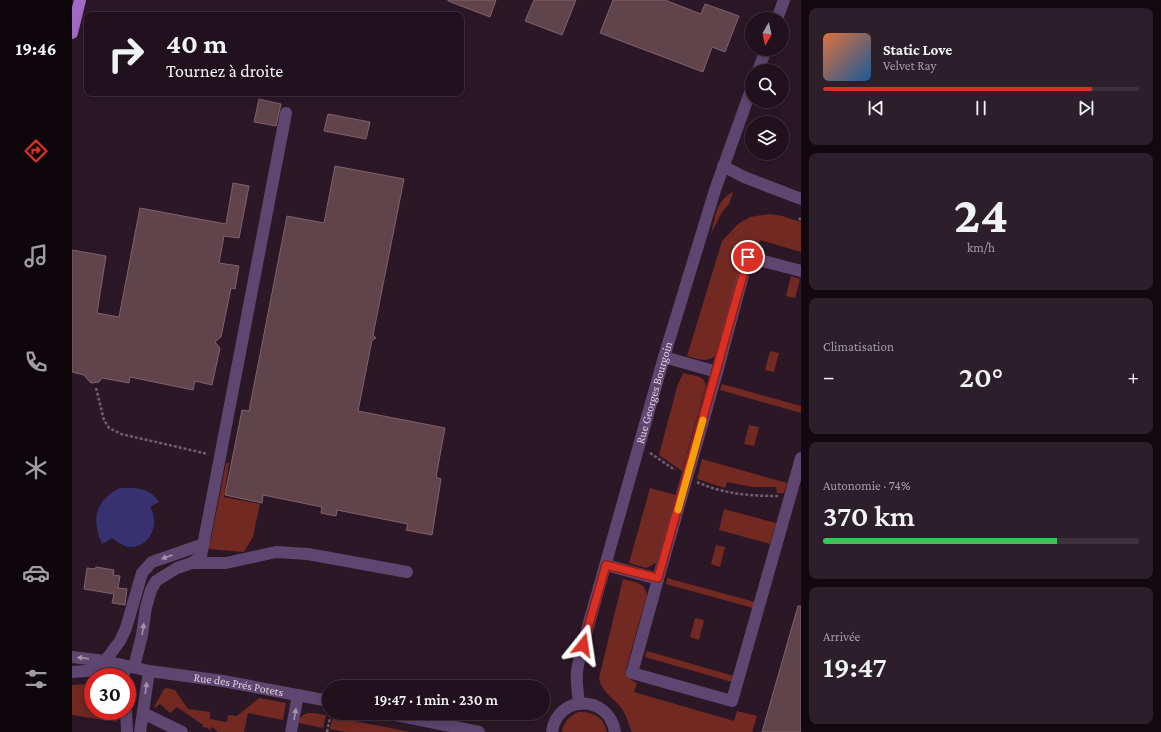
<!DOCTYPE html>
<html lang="fr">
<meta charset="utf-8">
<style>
body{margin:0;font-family:"Crimson Pro",serif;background:#2d1f2a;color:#f1f3f6;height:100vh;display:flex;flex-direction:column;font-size:15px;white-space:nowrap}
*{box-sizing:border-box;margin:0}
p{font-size:13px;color:#a29da4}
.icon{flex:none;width:22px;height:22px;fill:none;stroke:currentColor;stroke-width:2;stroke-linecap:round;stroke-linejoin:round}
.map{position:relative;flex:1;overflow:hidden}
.details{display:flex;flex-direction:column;gap:8px;padding:8px;background:#120910;width:360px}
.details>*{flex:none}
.guide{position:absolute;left:12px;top:12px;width:380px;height:84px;border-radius:8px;box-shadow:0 2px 10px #0003,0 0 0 1px #3e313b;background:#21111d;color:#f1f3f6;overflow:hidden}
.needle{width:26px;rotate:189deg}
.buttons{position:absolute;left:673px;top:12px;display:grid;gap:8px}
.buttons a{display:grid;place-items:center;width:44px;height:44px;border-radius:50%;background:#21111d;box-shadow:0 2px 10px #0003,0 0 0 1px #3e313b;font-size:20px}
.speed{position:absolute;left:12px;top:668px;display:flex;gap:8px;font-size:20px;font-weight:700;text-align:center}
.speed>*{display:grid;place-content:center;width:52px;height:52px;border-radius:50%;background:#21111d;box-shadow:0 2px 10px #0003,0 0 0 1px #3e313b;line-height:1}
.speed .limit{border:6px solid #d22;background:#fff;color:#111}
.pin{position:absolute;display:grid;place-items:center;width:34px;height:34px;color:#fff;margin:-17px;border:2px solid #fff;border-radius:50%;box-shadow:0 1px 4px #0007}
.me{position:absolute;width:44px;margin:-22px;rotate:15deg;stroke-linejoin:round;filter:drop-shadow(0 0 3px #0008)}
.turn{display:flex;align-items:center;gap:14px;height:84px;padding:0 16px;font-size:18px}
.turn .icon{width:52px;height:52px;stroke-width:2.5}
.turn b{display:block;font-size:28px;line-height:34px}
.big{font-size:30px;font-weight:600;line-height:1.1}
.details .widget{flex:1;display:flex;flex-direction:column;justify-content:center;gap:6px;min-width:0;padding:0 14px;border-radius:8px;background:#2d1f2a}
.details .dial{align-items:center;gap:0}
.dial b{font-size:52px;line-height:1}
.song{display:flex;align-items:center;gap:12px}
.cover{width:48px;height:48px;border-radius:6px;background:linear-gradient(135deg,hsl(20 70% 55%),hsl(210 70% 35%))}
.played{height:4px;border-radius:2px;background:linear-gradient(90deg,#d93025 85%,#3e313b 85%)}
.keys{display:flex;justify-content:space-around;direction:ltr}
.heat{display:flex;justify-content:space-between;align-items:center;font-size:22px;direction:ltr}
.charge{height:6px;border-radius:3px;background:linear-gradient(90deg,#34c759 74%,#3e313b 0)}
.trip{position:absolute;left:250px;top:680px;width:228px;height:40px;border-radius:20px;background:#21111d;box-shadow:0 2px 10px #0003,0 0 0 1px #3e313b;font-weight:600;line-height:40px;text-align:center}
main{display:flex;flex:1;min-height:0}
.tab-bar{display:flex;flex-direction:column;width:72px;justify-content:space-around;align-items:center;background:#0d070c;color:#a29da4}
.tab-bar .icon{width:28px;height:28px}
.tab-bar .selected{color:#d93025}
.tab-bar b{font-size:18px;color:#f1f3f6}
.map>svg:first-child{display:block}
.green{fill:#712922}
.water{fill:#373170}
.building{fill:#61444b;stroke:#81626a}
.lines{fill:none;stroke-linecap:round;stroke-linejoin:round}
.path{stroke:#6f5d6a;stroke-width:2.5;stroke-dasharray:3 2;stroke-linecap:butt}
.minor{stroke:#5f4671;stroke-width:12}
.major{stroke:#9f6ac3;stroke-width:12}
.oneway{fill:#a491aa}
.route-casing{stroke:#8d1f18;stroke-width:10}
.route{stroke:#d93025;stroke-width:7}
.slow{stroke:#f59e0b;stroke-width:7}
.labels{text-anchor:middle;stroke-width:3;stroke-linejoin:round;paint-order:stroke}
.street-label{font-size:12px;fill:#ddcfd9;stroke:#2c1727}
</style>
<main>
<nav class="tab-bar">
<b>19:46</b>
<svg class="icon selected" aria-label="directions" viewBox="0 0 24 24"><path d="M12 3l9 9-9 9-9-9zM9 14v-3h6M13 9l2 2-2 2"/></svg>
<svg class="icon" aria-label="music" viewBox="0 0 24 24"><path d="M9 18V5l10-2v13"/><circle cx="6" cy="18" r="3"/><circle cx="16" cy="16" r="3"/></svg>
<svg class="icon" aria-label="phone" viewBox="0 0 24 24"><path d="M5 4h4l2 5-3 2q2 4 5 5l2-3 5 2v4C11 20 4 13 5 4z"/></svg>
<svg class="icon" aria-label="climate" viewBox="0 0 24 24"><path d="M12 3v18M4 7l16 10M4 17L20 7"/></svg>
<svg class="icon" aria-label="car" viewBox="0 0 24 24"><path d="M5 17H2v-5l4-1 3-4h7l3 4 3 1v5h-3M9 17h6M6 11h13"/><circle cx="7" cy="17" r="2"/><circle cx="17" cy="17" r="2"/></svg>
<svg class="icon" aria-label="filters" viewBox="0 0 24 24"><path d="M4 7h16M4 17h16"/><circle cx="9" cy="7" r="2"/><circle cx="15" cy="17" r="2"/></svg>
</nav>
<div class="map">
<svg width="729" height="732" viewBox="0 0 729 732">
<rect width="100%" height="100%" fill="#2c1727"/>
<path class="green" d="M661,192L657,204L650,212L639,234C643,218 644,200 661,192Z
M699,214L710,216L729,222V252L688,240L685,249L676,251L671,258L643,356C634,363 625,359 615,356L650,241L666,224L678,217L690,215Z
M719,276L728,279L723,298L714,296Z
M698,351L707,353L702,372L693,370Z
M611,373L628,377L632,380L634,386L610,471L587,455L605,387Z
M650,384L729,406V413L648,390Z
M677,425L687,427L682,446L672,444Z
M630,459L715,483L712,493H705L704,487H680L655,482L653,488L625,479Z
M154,463H157L152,497L188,504L181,537L172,552L137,549Z
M578,488L604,495L584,563L574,568L557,563Z
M652,509L704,523L698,544L647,530Z
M644,545L653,547L648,567L639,564Z
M595,578L683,602L681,608L594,584Z
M551,579C561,582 574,582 575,595L554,669C555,677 558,680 565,683L562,692L662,721L665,711L685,716L680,732H560C556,724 555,716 550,709C542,698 529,692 527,678Z
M623,618L632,620L627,640L618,637Z
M575,651L662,676L660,682L573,657Z
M16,684H21V711H47L45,722L0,715V685Z
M95,688L103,690L116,709L138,712V719L155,722L156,715L165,716L187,698L214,703L211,720L176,713L172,732H146L141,727L137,730L136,728L131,727V725L105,707L98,713L88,704L83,708L82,707L92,689Z
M506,712C521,711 532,717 535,732H490C491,722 498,716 506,712Z
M236,713H242L254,715L251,728L227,723L226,720L231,715Z
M261,717L339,732H274L258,729Z"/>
<path class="water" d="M48,488C65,488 77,487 87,502L78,507C80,511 82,515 82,519C84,535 70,551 53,546C48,544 44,541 40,538L30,544C19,520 23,500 48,488Z"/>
<path class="building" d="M376,0H424L418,17L376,1Z
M462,0H504L490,35L453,21Z
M541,0H593L629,14L633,4L667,16L653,52L640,47L631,72L528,33Z
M187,99L209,104L204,126L182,122Z
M256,114L298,122L294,139L252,131Z
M263,166L332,179L301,335L304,338L300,340L286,411L373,428L364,477L369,479L360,535L334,530L336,524L265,510L264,516L249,513L250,507L191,495L190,503L153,495L170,410L177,411L215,216L252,223Z
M161,183L177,186L167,238L152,236L147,263L167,266L163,289L159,288L149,337L143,342L148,348L140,385L123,381L121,390L58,377L57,383L30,378L27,382L20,383L18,382L12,375L0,372V250L34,256L25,313L47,317L68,208L154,224Z
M24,567L42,570L41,575L48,576L46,588L55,589L53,605L40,603L42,594L12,589L15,568L23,569Z
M726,606H729V732H690Z"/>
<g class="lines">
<path class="path" d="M727,218L729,220
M24,388L32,420L37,428L49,434L136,454
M578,453L603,470
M625,482C651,494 679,496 706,496
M255,732L259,713"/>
<g class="minor">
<path d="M705,19L712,0"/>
<path d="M686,71L694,49"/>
<path d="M651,166L672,177L729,199"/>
<path d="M592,357L645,372L676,257L729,271"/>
<path d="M120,563H154L204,552L236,554L335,572"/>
<path d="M534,565L586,579L560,673L660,701L729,458"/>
<path d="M586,579L645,372"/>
<path id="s1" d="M0,657L33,661L77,671L151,681L257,701"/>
<path d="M33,661L48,641L54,628L70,573L80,562L132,544"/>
<path d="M62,667L70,635L74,607L79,590L84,581L105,568L120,563L129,556L214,113"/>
<path d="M0,672L28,670L53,671"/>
<path id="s2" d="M507,704C506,693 504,682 505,671C507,657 512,644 515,630L592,357L643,190L680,87"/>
<path d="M54,711L55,732"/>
<path d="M71,713L110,732"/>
<path d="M314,713L407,732"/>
<path d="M68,732L77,671"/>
<path d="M219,732L226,695"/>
<path d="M480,732C485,694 537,694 543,732"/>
</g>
<path class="major" d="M0,33L8,0"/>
</g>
<defs><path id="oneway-solid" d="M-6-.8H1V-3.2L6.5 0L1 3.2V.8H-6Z"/></defs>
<g class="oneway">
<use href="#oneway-solid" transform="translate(95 557) rotate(160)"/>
<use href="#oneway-solid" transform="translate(71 629) rotate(-81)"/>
<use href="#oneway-solid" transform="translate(11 658) rotate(-173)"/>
<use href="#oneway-solid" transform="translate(74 688) rotate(-82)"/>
<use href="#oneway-solid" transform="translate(223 714) rotate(-80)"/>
</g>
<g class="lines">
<defs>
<path id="route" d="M511,645L534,565L586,578L676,257"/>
</defs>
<use href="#route" class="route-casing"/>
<use href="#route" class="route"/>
<path class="slow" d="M606,510L631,420"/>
</g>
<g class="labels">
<g class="street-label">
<text dy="4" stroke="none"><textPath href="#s2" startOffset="322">Rue Georges Bourgoin</textPath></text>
<text dy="4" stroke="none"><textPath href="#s1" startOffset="169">Rue des Prés Potets</textPath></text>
</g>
</g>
</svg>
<div class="buttons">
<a><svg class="needle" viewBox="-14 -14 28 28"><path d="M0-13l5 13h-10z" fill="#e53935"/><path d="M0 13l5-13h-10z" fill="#a29da4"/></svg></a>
<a><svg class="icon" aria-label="search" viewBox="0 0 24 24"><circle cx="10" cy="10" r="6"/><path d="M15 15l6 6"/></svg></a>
<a><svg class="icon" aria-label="layers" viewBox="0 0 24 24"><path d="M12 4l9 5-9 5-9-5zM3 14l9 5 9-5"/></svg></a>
</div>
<div class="speed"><div class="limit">30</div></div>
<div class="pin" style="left:676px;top:257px;background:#d93025"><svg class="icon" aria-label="arrive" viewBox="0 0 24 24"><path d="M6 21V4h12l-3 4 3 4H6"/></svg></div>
<svg class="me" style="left:511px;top:645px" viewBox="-20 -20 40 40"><path d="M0-17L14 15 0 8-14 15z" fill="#d93025" stroke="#fff" stroke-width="4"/></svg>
<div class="trip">19:47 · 1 min · 230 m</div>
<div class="guide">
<div class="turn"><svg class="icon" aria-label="right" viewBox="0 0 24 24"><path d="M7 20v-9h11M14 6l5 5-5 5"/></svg><div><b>40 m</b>Tournez à droite</div></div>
</div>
</div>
<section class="details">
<div class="widget">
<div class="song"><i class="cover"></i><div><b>Static Love</b><p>Velvet Ray</p></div></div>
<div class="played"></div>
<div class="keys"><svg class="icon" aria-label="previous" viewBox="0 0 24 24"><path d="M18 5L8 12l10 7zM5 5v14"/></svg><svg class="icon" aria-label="pause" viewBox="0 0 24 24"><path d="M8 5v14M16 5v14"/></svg><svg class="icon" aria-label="next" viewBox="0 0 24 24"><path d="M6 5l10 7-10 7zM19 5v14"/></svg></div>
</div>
<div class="widget dial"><b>24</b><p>km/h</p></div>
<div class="widget"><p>Climatisation</p>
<div class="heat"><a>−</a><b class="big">20°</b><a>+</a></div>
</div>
<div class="widget"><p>Autonomie · 74%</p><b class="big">370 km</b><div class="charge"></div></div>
<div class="widget"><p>Arrivée</p><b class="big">19:47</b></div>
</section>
</main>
